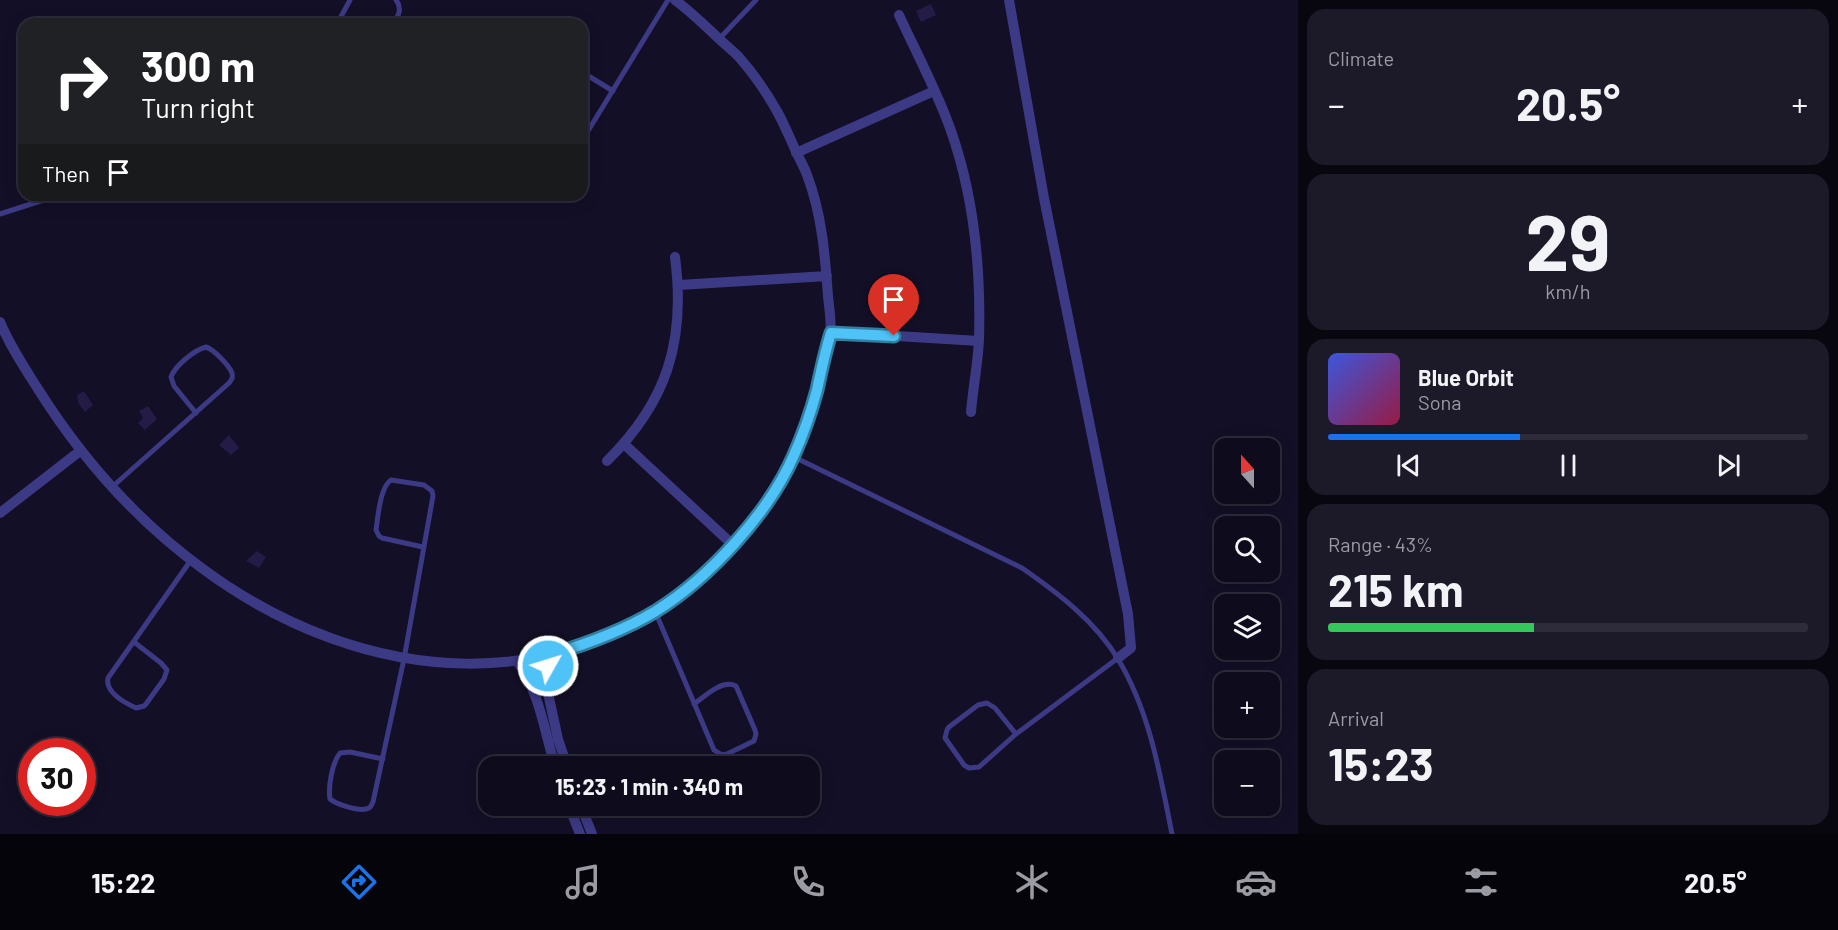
<!DOCTYPE html>
<meta charset="utf-8">
<style>
body{margin:0;font-family:Barlow,sans-serif;background:#1c1929;color:#f1f3f6;height:100vh;display:flex;flex-direction:column;font-size:22px;white-space:nowrap}
*{box-sizing:border-box;margin:0}
p{font-size:20px;color:#9b9ba3}
.icon{flex:none;width:33px;height:33px;fill:none;stroke:currentColor;stroke-width:2;stroke-linecap:round;stroke-linejoin:round}
.map{position:relative;flex:1;overflow:hidden}
.side{display:flex;flex-direction:column;gap:9px;padding:9px;background:#08060f;width:540px}
.side>*{flex:none}
.hud{position:absolute;left:18px;top:18px;width:570px;height:183px;border-radius:18px;box-shadow:0 3px 15px #0003,0 0 0 2px #2e2b3b;background:#202124;color:#fff;overflow:hidden}
.needle{width:39px;rotate:339deg}
.buttons{position:absolute;left:1214px;top:438px;display:grid;gap:12px}
.buttons a{display:grid;place-items:center;width:66px;height:66px;border-radius:12px;background:#0e0b1c;box-shadow:0 3px 15px #0003,0 0 0 2px #2e2b3b;font-size:30px}
.speed{position:absolute;left:18px;top:738px;display:flex;gap:12px;font-size:30px;font-weight:700;text-align:center}
.speed>*{display:grid;place-content:center;width:78px;height:78px;border-radius:50%;background:#0e0b1c;box-shadow:0 3px 15px #0003,0 0 0 2px #2e2b3b;line-height:1}
.speed .limit{border:9px solid #d22;background:#fff;color:#111}
.pin{position:absolute;display:grid;place-items:center;width:51px;height:51px;color:#fff;margin:-62px -26px;border-radius:50% 50% 50% 0;rotate:-45deg;box-shadow:0 0 6px #0007}
.pin .icon{rotate:45deg}
.me{position:absolute;width:66px;margin:-33px;rotate:51deg;stroke-linejoin:round;filter:drop-shadow(0 0 4px #0008)}
.turn{display:flex;align-items:center;gap:21px;height:126px;padding:0 24px;font-size:27px}
.turn .icon{width:78px;height:78px;stroke-width:2.5}
.turn b{display:block;font-size:42px;line-height:51px}
.then{display:flex;align-items:center;height:57px;padding:0 24px;background:#0003;gap:12px;font-size:22px}
.big{font-size:45px;font-weight:700;line-height:1.1}
.side .widget{flex:1;display:flex;flex-direction:column;justify-content:center;gap:9px;min-width:0;padding:0 21px;border-radius:18px;background:#1c1929}
.side .dial{align-items:center;gap:0}
.dial b{font-size:78px;line-height:1}
.song{display:flex;align-items:center;gap:18px}
.cover{width:72px;height:72px;border-radius:9px;background:linear-gradient(135deg,hsl(230 70% 55%),hsl(340 70% 35%))}
.played{height:6px;border-radius:3px;background:linear-gradient(90deg,#1a73e8 40%,#2e2b3b 40%)}
.keys{display:flex;justify-content:space-around;direction:ltr}
.heat{display:flex;justify-content:space-between;align-items:center;font-size:33px;direction:ltr}
.charge{height:9px;border-radius:4px;background:linear-gradient(90deg,#34c759 43%,#2e2b3b 0)}
.trip{position:absolute;left:478px;top:756px;width:342px;height:60px;border-radius:18px;background:#0e0b1c;box-shadow:0 3px 15px #0003,0 0 0 2px #2e2b3b;font-weight:700;line-height:60px;text-align:center}
.dock{display:flex;height:96px;justify-content:space-around;align-items:center;background:#06040b;color:#9b9ba3}
.dock .icon{width:42px;height:42px}
.dock .on{color:#1a73e8}
.dock b{font-size:27px;color:#f1f3f6}
main{display:flex;flex:1;min-height:0}
.map>svg:first-child{display:block}
.building{fill:#241b47}
.lines{fill:none;stroke-linecap:round;stroke-linejoin:round}
.service{stroke:#3d3a85;stroke-width:5}
.minor{stroke:#3d3a85;stroke-width:10}
.route-casing{stroke:#337fa1;stroke-width:15}
.route{stroke:#4fc3f7;stroke-width:10}
</style>
<main>
<div class="map">
<svg width="1298" height="834" viewBox="0 0 1298 834">
<rect width="100%" height="100%" fill="#130f26"/>
<path class="building" d="M931,4L936,15L921,22L916,11Z
M84,391L93,405L85,412L78,403L77,395Z
M148,406L157,419L145,430L138,423L143,418L139,411Z
M229,435L239,448L231,455L219,445Z
M257,551L266,557L259,568L246,561Z"/>
<g class="lines">
<path class="service" d="M337,24L350,0
M393,24C398,16 403,9 396,0
M719,39L756,0
M582,72L613,91
M582,135L588,131L668,0
M0,214L59,195
M794,457L1022,568C1058,593 1095,621 1118,659C1150,712 1160,774 1172,834
M112,487L229,383C232,379 233,378 232,373C229,365 213,349 206,347C194,350 175,366 171,377L174,386L196,413
M655,611L714,750L722,755L727,754L754,741L756,734L755,730L736,686C722,679 705,696 694,704
M134,642L161,663L167,670L164,679L146,704L144,706L136,708C125,703 105,692 108,678L191,560
M1016,734L995,708L987,703L978,705L949,727L947,730L945,738L964,765L969,768L979,767L1016,734L1118,658
M383,759L350,752L340,753C332,763 328,787 330,799C336,804 357,811 366,809C371,808 371,806 373,802L404,659L433,496L432,491L424,485L391,480C380,487 378,517 376,530L379,536L382,538L423,547"/>
<path class="minor" d="M1009,0L1044,198L1128,614L1131,648L1118,658
M899,15C916,52 936,89 950,128C974,195 981,269 979,339C978,363 973,388 971,412
M796,153L934,91
M679,285L827,276
M0,322C10,346 24,367 38,389C82,459 136,520 203,569C363,687 572,707 721,558C772,506 807,443 820,371C823,359 828,346 830,334C832,322 829,308 828,296C825,255 822,214 807,175C804,166 798,157 794,147C789,136 784,124 778,113C767,93 753,73 738,56C731,49 723,43 715,35C702,23 690,11 675,0
M831,332L979,341
M624,444L733,545
M607,461C667,402 686,341 675,257
M0,513L80,451
M550,655L546,675V684L558,739L567,766
M517,661C540,693 544,730 555,766
M569,806L580,834
M581,806L592,834"/>
</g>
<g class="lines">
<defs>
<path id="route" d="M548,666L550,655C587,644 623,631 656,611C709,578 769,513 794,455C803,435 811,412 817,390C821,371 825,352 831,333L894,336"/>
</defs>
<use href="#route" class="route-casing"/>
<use href="#route" class="route"/>
</g>
</svg>
<div class="buttons">
<a><svg class="needle" viewBox="-14 -14 28 28"><path d="M0-13l5 13h-10z" fill="#e53935"/><path d="M0 13l5-13h-10z" fill="#9b9ba3"/></svg></a>
<a><svg class="icon" aria-label="search" viewBox="0 0 24 24"><circle cx="10" cy="10" r="6"/><path d="M15 15l6 6"/></svg></a>
<a><svg class="icon" aria-label="layers" viewBox="0 0 24 24"><path d="M12 4l9 5-9 5-9-5zM3 14l9 5 9-5"/></svg></a>
<a>+</a>
<a>−</a>
</div>
<div class="speed"><div class="limit">30</div></div>
<div class="pin" style="left:894px;top:336px;background:#d93025"><svg class="icon" aria-label="arrive" viewBox="0 0 24 24"><path d="M6 21V4h12l-3 4 3 4H6"/></svg></div>
<svg class="me" style="left:548px;top:666px" viewBox="-20 -20 40 40"><circle r="17" fill="#4fc3f7" stroke="#fff" stroke-width="3"/><path d="M0-11L8 9 0 5-8 9z" fill="#fff"/></svg>
<div class="trip">15:23 · 1 min · 340 m</div>
<div class="hud">
<div class="turn"><svg class="icon" aria-label="right" viewBox="0 0 24 24"><path d="M7 20v-9h11M14 6l5 5-5 5"/></svg><div><b>300 m</b>Turn right</div></div>
<div class="then">Then<svg class="icon" aria-label="arrive" viewBox="0 0 24 24"><path d="M6 21V4h12l-3 4 3 4H6"/></svg></div>
</div>
</div>
<section class="side">
<div class="widget"><p>Climate</p>
<div class="heat"><a>−</a><b class="big">20.5°</b><a>+</a></div>
</div>
<div class="widget dial"><b>29</b><p>km/h</p></div>
<div class="widget">
<div class="song"><i class="cover"></i><div><b>Blue Orbit</b><p>Sona</p></div></div>
<div class="played"></div>
<div class="keys"><svg class="icon" aria-label="previous" viewBox="0 0 24 24"><path d="M18 5L8 12l10 7zM5 5v14"/></svg><svg class="icon" aria-label="pause" viewBox="0 0 24 24"><path d="M8 5v14M16 5v14"/></svg><svg class="icon" aria-label="next" viewBox="0 0 24 24"><path d="M6 5l10 7-10 7zM19 5v14"/></svg></div>
</div>
<div class="widget"><p>Range · 43%</p><b class="big">215 km</b><div class="charge"></div></div>
<div class="widget"><p>Arrival</p><b class="big">15:23</b></div>
</section>
</main>
<nav class="dock">
<b>15:22</b>
<svg class="icon on" aria-label="directions" viewBox="0 0 24 24"><path d="M12 3l9 9-9 9-9-9zM9 14v-3h6M13 9l2 2-2 2"/></svg>
<svg class="icon" aria-label="music" viewBox="0 0 24 24"><path d="M9 18V5l10-2v13"/><circle cx="6" cy="18" r="3"/><circle cx="16" cy="16" r="3"/></svg>
<svg class="icon" aria-label="phone" viewBox="0 0 24 24"><path d="M5 4h4l2 5-3 2q2 4 5 5l2-3 5 2v4C11 20 4 13 5 4z"/></svg>
<svg class="icon" aria-label="climate" viewBox="0 0 24 24"><path d="M12 3v18M4 7l16 10M4 17L20 7"/></svg>
<svg class="icon" aria-label="car" viewBox="0 0 24 24"><path d="M5 17H2v-5l4-1 3-4h7l3 4 3 1v5h-3M9 17h6M6 11h13"/><circle cx="7" cy="17" r="2"/><circle cx="17" cy="17" r="2"/></svg>
<svg class="icon" aria-label="filters" viewBox="0 0 24 24"><path d="M4 7h16M4 17h16"/><circle cx="9" cy="7" r="2"/><circle cx="15" cy="17" r="2"/></svg>
<b>20.5°</b>
</nav>
